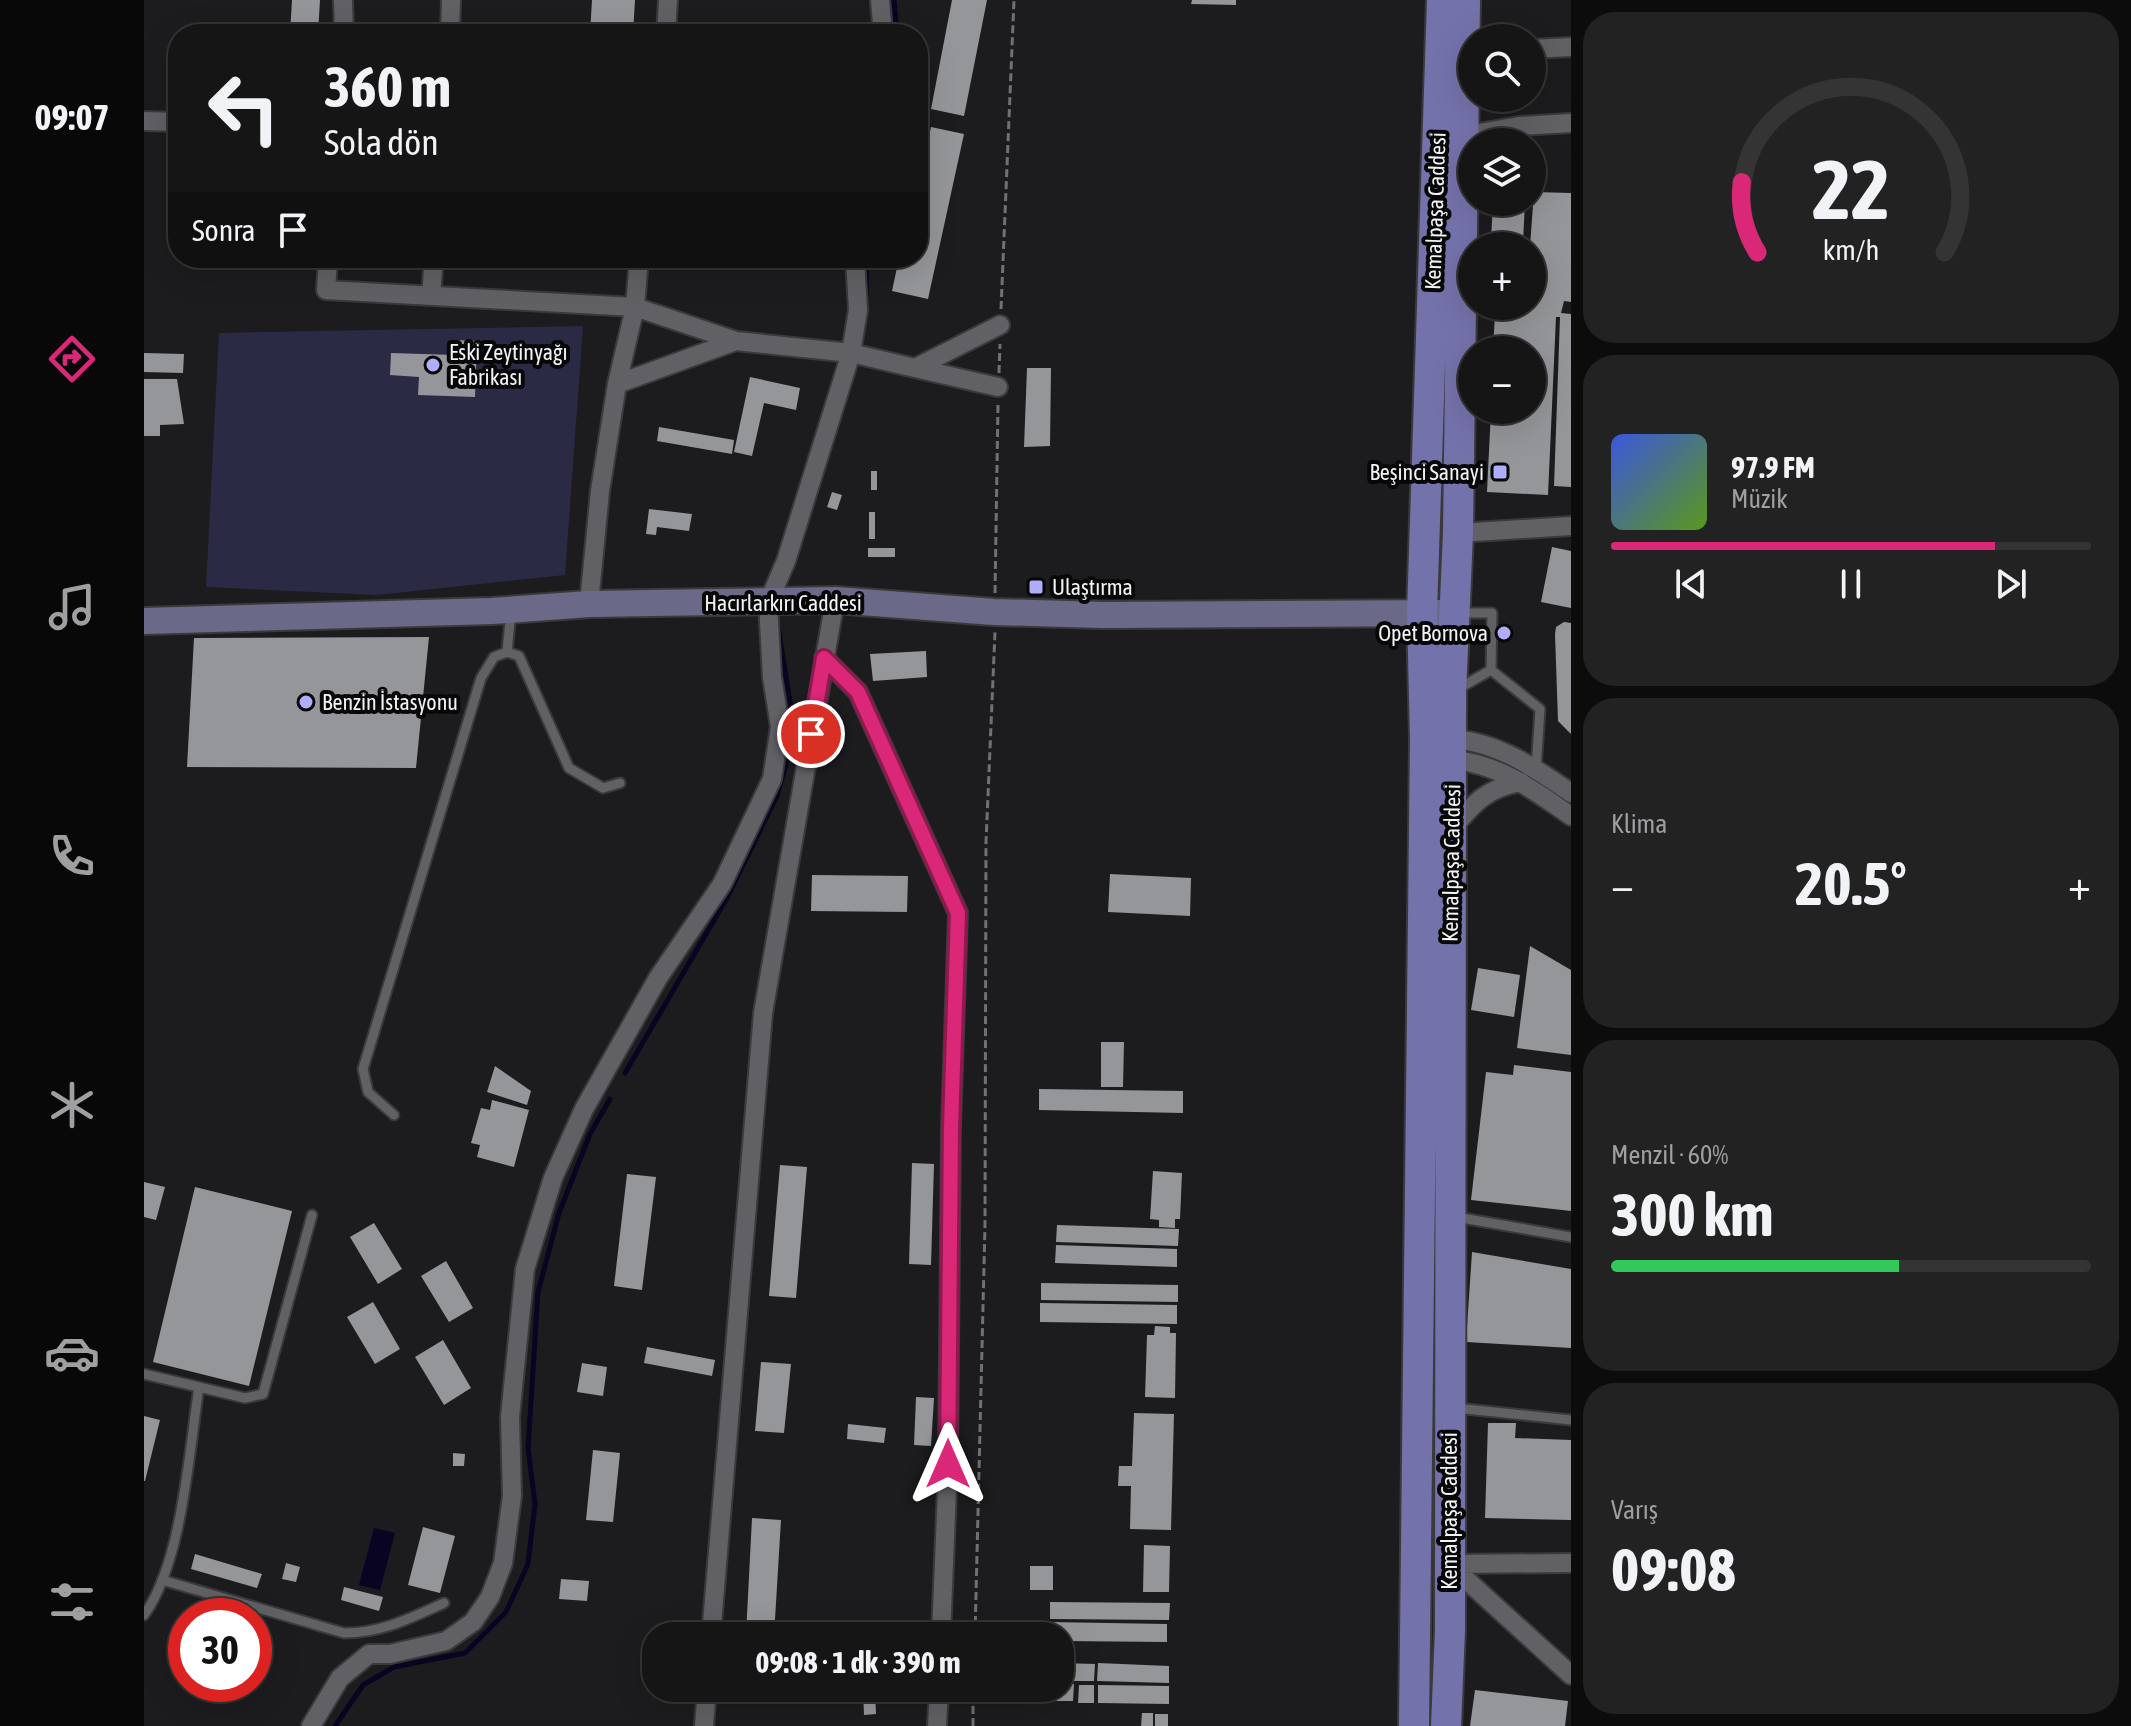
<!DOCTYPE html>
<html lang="tr">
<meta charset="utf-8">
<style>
body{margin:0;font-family:"Asap Condensed",sans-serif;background:#222223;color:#f1f3f6;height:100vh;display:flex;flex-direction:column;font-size:30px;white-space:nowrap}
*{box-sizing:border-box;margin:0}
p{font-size:26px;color:#9d9fa1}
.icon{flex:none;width:44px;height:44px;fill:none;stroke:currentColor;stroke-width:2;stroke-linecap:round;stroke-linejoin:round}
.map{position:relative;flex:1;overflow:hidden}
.details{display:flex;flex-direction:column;gap:12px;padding:12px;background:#0c0c0c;width:560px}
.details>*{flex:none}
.hud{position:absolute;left:24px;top:24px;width:760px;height:244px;border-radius:32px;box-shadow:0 8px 32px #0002,0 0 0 2px #343435;background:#151516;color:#f1f3f6;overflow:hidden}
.fabs{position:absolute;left:1314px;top:24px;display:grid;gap:16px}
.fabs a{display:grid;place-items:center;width:88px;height:88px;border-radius:50%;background:#151516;box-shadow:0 8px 32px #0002,0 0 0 2px #343435;font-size:40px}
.speed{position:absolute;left:24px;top:1598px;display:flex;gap:16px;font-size:40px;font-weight:700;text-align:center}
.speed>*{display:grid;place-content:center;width:104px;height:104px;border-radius:50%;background:#151516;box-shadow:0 8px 32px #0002,0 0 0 2px #343435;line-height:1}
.speed .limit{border:12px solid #d22;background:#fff;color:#111}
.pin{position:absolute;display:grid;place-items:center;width:68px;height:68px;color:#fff;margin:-34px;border:4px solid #fff;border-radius:50%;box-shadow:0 2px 8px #0007}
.me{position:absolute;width:88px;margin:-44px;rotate:0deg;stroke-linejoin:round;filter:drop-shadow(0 0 6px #0008)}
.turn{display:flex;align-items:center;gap:28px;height:168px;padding:0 24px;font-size:36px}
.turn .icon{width:104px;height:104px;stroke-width:2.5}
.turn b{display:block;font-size:56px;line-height:68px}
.then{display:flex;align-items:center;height:76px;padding:0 24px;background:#0003;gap:16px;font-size:30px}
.big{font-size:60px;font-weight:700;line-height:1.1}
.details .widget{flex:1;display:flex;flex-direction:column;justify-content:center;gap:12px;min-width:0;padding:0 28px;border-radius:32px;background:#222223}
.details .dial{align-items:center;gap:0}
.dial svg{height:208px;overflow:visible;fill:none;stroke:#343435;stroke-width:7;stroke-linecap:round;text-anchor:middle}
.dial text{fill:#f1f3f6;stroke:none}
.song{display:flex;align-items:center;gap:24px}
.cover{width:96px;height:96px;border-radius:12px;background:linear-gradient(135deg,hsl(230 70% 55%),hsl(90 70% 35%))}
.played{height:8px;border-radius:4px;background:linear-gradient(90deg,#db2777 80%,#343435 80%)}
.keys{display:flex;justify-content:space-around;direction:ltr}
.heat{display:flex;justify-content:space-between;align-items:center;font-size:44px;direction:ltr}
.charge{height:12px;border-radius:6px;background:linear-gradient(90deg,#34c759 60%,#343435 0)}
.trip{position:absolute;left:498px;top:1622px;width:432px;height:80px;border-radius:32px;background:#151516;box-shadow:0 8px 32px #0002,0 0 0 2px #343435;font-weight:700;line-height:80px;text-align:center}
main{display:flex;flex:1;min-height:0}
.menu{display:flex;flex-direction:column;width:144px;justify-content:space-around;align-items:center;background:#080809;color:#9d9fa1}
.menu .icon{width:56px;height:56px}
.menu .selected{color:#db2777}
.menu b{font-size:36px;color:#f1f3f6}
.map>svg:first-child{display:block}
.green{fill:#2a2a45}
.water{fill:#080421}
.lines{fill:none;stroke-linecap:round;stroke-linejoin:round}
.stream{stroke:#080421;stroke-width:5}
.building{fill:#959699}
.lane-casing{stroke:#3a3a3c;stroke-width:13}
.street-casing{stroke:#3a3a3c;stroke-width:22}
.secondary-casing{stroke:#3a3a3c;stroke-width:30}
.primary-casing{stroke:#3a3a3c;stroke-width:34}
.path{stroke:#717173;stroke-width:3;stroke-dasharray:8 4;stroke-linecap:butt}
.lane{stroke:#616165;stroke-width:9}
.street{stroke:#616165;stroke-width:18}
.secondary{stroke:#6b6988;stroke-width:26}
.primary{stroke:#7472aa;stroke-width:30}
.route-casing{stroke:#8e194d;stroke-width:20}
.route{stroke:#db2777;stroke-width:14}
.poi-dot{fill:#afaefa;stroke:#070708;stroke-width:3}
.labels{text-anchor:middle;stroke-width:8;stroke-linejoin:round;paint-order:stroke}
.street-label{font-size:22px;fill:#f2f3f5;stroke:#070708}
.poi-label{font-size:22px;fill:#f2f3f5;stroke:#070708;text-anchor:start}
</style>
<main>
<nav class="menu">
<b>09:07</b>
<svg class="icon selected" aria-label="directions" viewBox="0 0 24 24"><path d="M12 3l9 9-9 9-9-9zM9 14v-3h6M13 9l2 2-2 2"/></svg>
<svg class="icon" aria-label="music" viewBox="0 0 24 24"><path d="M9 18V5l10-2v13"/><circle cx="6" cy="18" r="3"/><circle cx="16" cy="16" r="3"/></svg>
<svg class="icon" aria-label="phone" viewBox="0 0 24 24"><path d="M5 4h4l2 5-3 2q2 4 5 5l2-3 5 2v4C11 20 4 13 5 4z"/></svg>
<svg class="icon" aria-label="climate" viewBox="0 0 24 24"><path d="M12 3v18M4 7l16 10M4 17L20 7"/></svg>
<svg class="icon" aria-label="car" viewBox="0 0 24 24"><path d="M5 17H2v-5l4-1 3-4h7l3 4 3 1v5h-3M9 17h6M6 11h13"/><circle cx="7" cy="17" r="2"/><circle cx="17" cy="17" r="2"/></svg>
<svg class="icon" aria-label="filters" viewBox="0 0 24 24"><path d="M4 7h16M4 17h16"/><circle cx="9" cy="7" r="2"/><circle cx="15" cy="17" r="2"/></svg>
</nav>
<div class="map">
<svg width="1427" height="1726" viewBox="0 0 1427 1726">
<rect width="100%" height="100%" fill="#1c1c1e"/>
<path class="green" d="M439,326L421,575L232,595L62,587L75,333Z"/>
<path class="water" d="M230,1528L251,1533L236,1590L215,1585Z"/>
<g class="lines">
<path class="stream" d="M750,0L753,34
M722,297L723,258
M481,1073L583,898L633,796L645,754L647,708L634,627
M191,1726L219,1685L250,1667L321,1653L362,1612L384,1564L391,1504L384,1448L394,1292L415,1213L446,1134L466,1099"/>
</g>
<path class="building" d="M148,0H176L174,34H146Z
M448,0H491L489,34H446Z
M808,0H843L820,116L787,109Z
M1048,0H1092V5L1047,4Z
M787,127L820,134L784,299L748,291L755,258H774V186Z
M1390,192L1427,193V302L1420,301L1417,313L1427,314V487L1410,486L1416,317H1412L1404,495L1343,492L1347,410H1388V350H1349L1351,314L1381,315L1382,306H1388L1386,246Z
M1349,202H1381L1379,242L1347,240Z
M312,340L333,341L331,397L274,395L275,377L246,375L247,353L311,355Z
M0,353L40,354L39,373L0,372Z
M883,368H907L906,446L880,447Z
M606,377L656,388L652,410L620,403L608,456L590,452Z
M0,379H33L40,424L16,425V436H0Z
M515,427L590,440L588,454L513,441Z
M727,471H733V490H727Z
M688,492L698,495L693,510L683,507Z
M505,509L548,514L545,531L513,527L512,535L502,534Z
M725,512H731V539H725Z
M1408,547L1427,551V608L1397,602Z
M724,548H751V557H724Z
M1420,622L1427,623V734L1414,721L1411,634L1412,627Z
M285,637L272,768L43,767L50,638Z
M782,651L783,677L729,681L726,654Z
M966,874L1047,878L1046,916L964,912Z
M668,875L764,876L763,912L667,911Z
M1386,946L1427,970V1055L1373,1048Z
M1334,968L1376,975L1370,1017L1327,1010Z
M957,1042H980L979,1087H957Z
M1370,1065L1427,1072V1211L1327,1200L1342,1072L1369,1075Z
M351,1066L387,1091L383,1105L343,1092Z
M895,1089L1039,1091V1113L895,1110Z
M348,1100L385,1110L370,1167L333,1157L336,1145L327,1143L337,1108L346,1110Z
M768,1163L790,1164L787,1265L765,1264Z
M636,1165L663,1167L652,1298L625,1296Z
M1009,1171L1038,1173L1036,1219H1031V1228L1015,1227V1220L1006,1219Z
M483,1174L512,1177L498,1290L470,1286Z
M0,1182L21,1187L12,1220L0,1217Z
M51,1187L148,1211L105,1386L9,1362Z
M230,1223L258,1269L234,1284L206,1237Z
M913,1225L1035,1229L1034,1246L912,1242Z
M912,1245L1033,1249V1267L911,1263Z
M1328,1252L1427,1269V1348L1322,1342Z
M302,1261L329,1308L305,1322L277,1276Z
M897,1283L1034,1285V1302L897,1300Z
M229,1302L256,1349L231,1364L203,1317Z
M896,1303L1033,1305V1324L896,1322Z
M1011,1326L1026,1327V1333H1032L1031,1398L1001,1397L1003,1335H1010Z
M299,1340L327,1388L300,1405L271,1357Z
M503,1347L571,1360L568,1376L500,1363Z
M617,1362L647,1364L640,1433L611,1431Z
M438,1363L463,1367L459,1396L433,1392Z
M772,1397L790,1398L787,1446L770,1445Z
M990,1413L1030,1414L1027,1530L986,1529L987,1486H974L975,1466H988Z
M0,1416L16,1420L1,1481H0Z
M1344,1423H1372L1371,1438L1427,1440V1520L1341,1518Z
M704,1424L742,1428L740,1443L703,1439Z
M449,1450L476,1453L469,1522L442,1520Z
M309,1453L321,1454L320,1466H309Z
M608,1518L637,1520L630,1636L602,1635Z
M279,1527L311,1536L296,1593L264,1585Z
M1000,1545L1026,1546L1025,1592H999Z
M51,1554L118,1574L113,1588L47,1569Z
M142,1563L156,1567L152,1582L138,1579Z
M886,1566H909V1590H886Z
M417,1579L445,1581L443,1601L415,1599Z
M200,1587L239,1597L235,1611L197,1600Z
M906,1602L1026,1603L1025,1620L906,1619Z
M905,1622L1023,1624V1642L916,1641V1636H905Z
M916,1663L951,1664L950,1681H916Z
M954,1663L1025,1666V1683L953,1681Z
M916,1684H930L929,1701H904L905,1688H916Z
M935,1685H950V1703H934Z
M954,1685L1025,1686V1704L954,1703Z
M731,1690L732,1714L720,1715L719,1691Z
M1331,1690L1424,1701L1421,1726H1326Z
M998,1713H1009V1726H997Z
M1011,1714H1024V1726H1011Z"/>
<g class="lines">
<defs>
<path id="lane" d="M1317,613H1348L1347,670
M363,652L367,611
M1347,670L1396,709L1392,769
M1312,690L1347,670
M250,1115L224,1092L219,1069L337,678L350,657L363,652L375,656L425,768L459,788L476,783
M1312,1217L1427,1237
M0,1374L101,1398L119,1394L168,1215
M1312,1408L1427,1420
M18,1580L200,1633C238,1633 267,1618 300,1603
M0,1615C38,1563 45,1452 55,1387"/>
<path id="street" d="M199,0L200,34
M736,0L739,34
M306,34L307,0
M522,34L524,0
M1388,49L1427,47
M0,121L34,122
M1318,136L1375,126L1427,123
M184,258L182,290L491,307L592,341L707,353L771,368
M287,295L290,258
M473,384L592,341
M854,387L771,368L856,325
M1314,533L1427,526
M445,604L456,491L473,384L491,307L495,258
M680,658L714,692L814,913L807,1127L804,1464L797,1636
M1299,739C1346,737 1390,767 1427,793
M1309,760C1356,764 1389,790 1427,816
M1307,830C1329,804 1342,788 1377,782
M1304,1564L1427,1563
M1305,1564L1427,1675
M567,1636L619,1013L691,600
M167,1726L196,1678L225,1654H246L302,1641L329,1622L346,1597L359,1563L368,1496L366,1417L381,1269L409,1178L440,1109L514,978L578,884L628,779L636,727L628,677L624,603L642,561L707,353L714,310L711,258
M560,1726L563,1688
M793,1726L795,1688"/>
<path id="secondary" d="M0,621L348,611L445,604L691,600L850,612L959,615L1310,613"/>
<path id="primary" d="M1270,1726L1281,740L1278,613L1298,0
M1302,1726L1306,1630L1307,692L1314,533L1321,0"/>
</defs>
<use href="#lane" class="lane-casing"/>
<use href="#street" class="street-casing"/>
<use href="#secondary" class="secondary-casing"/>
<use href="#primary" class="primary-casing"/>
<path class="path" d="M857,309L870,0
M855,373L856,344
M851,593L854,404
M831,1636L841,1225L842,842L851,632
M829,1726V1688"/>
<use href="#lane" class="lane"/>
<use href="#street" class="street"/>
<use href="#secondary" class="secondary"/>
<use href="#primary" class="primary"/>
</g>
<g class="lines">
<defs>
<path id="route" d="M667,734L680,658L714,692L814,913L807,1127L804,1464"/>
</defs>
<use href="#route" class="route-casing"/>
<use href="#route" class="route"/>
</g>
<g class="poi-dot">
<circle cx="289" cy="365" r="8"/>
<rect x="1348" y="464" width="16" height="16" rx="4"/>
<rect x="884" y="579" width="16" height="16" rx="4"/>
<circle cx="1360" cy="633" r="8"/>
<circle cx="162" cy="702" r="8"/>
</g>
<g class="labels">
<g class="street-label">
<text transform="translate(1291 211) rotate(-88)" y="8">Kemalpaşa Caddesi</text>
<text x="639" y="611">Hacırlarkırı Caddesi</text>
<text transform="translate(1307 863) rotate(-89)" y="8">Kemalpaşa Caddesi</text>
<text transform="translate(1305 1511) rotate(-90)" y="8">Kemalpaşa Caddesi</text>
</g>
<g class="poi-label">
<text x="305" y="360">Eski Zeytinyağı<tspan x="305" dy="25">Fabrikası</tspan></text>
<text x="1340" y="480" text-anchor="end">Beşinci Sanayi</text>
<text x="908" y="595">Ulaştırma</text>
<text x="1344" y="641" text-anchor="end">Opet Bornova</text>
<text x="178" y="710">Benzin İstasyonu</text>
</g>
</g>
</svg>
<div class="fabs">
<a><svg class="icon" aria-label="search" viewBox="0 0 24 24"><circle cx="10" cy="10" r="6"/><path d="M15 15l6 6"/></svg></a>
<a><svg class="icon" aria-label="layers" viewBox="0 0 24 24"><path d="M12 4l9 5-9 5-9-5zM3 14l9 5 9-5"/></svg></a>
<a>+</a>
<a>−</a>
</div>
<div class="speed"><div class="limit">30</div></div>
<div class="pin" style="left:667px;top:734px;background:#d93025"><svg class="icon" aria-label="arrive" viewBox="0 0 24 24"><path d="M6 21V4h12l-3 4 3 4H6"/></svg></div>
<svg class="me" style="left:804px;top:1464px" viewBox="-20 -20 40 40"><path d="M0-17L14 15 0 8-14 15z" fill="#db2777" stroke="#fff" stroke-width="4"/></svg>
<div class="trip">09:08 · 1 dk · 390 m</div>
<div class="hud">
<div class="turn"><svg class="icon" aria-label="left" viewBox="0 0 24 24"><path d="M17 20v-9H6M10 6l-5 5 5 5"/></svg><div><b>360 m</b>Sola dön</div></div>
<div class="then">Sonra<svg class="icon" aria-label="arrive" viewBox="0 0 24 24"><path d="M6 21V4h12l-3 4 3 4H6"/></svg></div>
</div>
</div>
<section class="details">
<div class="widget dial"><svg viewBox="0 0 100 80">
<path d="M14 69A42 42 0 1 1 86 69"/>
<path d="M14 69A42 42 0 0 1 8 42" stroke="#db2777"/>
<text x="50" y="56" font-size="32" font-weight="700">22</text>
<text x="50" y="72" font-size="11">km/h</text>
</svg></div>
<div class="widget">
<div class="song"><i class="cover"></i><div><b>97.9 FM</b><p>Müzik</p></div></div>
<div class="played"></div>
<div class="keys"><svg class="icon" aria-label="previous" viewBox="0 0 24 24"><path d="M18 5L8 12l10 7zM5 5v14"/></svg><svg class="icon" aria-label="pause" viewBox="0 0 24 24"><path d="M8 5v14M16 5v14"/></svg><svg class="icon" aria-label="next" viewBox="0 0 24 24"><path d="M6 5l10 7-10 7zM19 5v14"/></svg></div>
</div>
<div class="widget"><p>Klima</p>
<div class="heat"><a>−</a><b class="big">20.5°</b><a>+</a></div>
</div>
<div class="widget"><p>Menzil · 60%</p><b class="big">300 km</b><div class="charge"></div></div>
<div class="widget"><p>Varış</p><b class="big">09:08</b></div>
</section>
</main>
